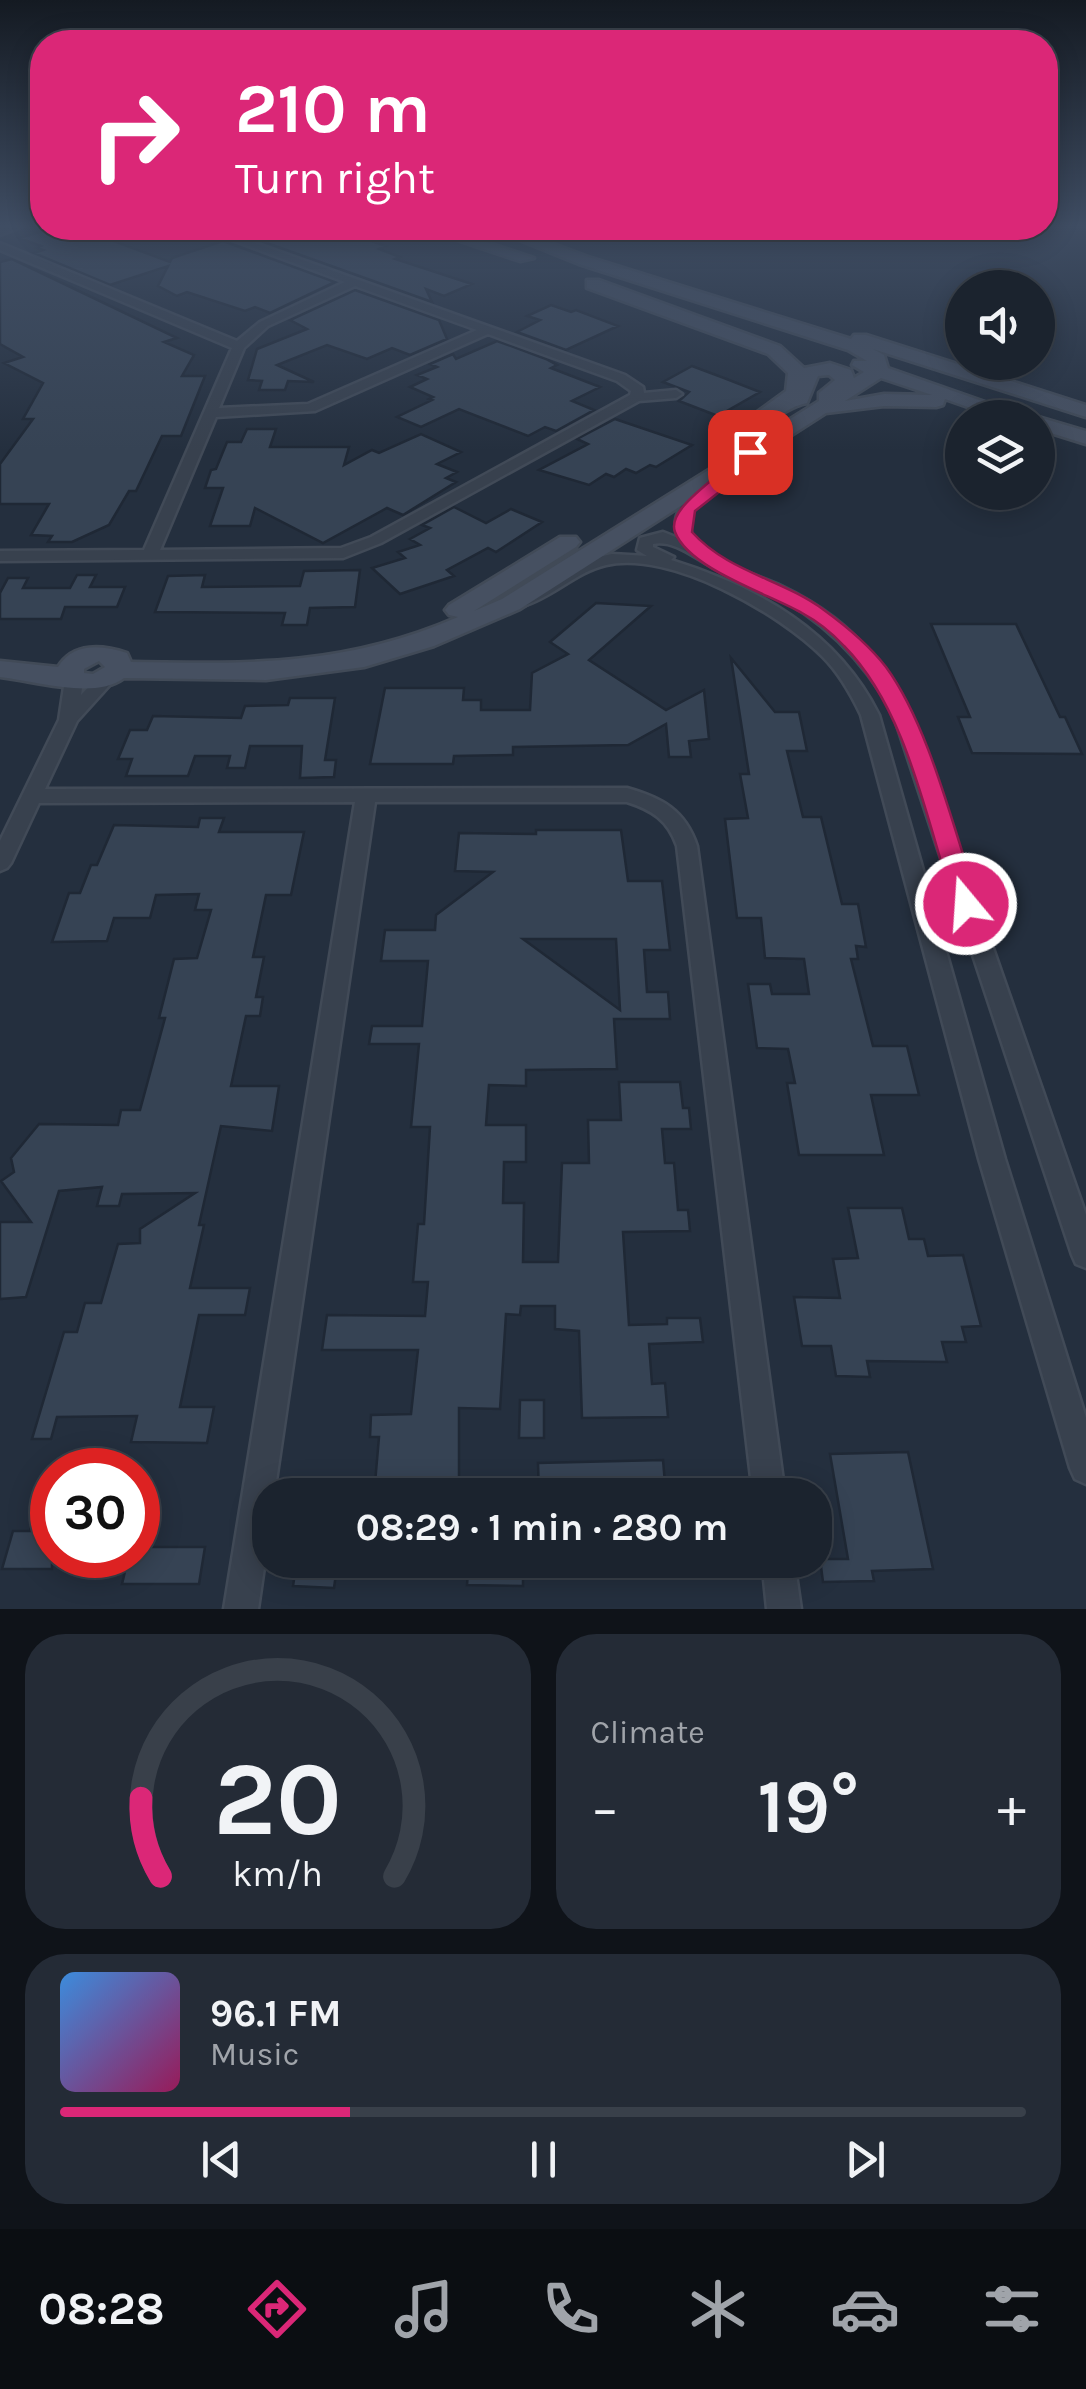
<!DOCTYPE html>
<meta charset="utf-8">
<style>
body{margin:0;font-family:Karla,sans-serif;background:#242b36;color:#f1f3f6;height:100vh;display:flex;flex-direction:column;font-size:38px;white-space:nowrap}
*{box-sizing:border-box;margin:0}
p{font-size:32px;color:#a0a4aa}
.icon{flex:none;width:55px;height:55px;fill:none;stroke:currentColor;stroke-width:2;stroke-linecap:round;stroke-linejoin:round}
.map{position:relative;height:1609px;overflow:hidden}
.details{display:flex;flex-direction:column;gap:25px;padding:25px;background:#0f1319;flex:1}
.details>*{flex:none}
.guide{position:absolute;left:30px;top:30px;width:1028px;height:210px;border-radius:40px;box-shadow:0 5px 25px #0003,0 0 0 2px #39404a;background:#db2777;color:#fff;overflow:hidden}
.tools{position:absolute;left:945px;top:270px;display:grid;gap:20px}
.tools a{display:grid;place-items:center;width:110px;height:110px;border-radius:50%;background:#1b232e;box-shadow:0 5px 25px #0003,0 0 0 2px #39404a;font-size:50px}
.speed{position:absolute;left:30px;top:1448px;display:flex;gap:20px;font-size:50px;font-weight:700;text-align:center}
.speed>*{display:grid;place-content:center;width:130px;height:130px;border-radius:50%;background:#1b232e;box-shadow:0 5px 25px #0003,0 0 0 2px #39404a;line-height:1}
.speed .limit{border:15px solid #d22;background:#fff;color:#111}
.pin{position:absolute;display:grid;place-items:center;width:85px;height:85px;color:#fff;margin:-42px;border-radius:20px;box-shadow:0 5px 15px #0006}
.me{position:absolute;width:110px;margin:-55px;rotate:342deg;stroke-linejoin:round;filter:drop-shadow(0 0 8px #0008)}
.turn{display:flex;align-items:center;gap:35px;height:210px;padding:0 40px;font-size:45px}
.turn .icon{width:130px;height:130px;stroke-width:2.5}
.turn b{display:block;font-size:70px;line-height:85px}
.big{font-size:75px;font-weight:700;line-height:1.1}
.details .widget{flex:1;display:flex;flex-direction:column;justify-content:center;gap:15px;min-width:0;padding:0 35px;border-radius:40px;background:#242b36}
.details .dial{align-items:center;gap:0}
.dial svg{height:260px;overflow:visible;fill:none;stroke:#39404a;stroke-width:7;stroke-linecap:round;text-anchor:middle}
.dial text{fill:#f1f3f6;stroke:none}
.song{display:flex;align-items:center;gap:30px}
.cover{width:120px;height:120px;border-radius:15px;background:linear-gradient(135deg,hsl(210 70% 55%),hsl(330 70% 35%))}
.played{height:10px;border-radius:5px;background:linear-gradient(90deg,#db2777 30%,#39404a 30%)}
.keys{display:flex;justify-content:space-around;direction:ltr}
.heat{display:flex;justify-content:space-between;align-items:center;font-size:55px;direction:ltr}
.details .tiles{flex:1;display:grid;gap:25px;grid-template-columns:1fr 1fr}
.widget:last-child{grid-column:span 2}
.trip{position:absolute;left:252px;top:1478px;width:580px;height:100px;border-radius:40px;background:#1b232e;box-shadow:0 5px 25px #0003,0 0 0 2px #39404a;font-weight:700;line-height:100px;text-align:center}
.tabs{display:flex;height:160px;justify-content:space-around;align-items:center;background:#0b0e12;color:#a0a4aa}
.tabs .icon{width:70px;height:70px}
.tabs .on{color:#db2777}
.tabs b{font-size:45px;color:#f1f3f6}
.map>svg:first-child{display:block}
.water{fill:#17263c}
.building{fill:#364354;stroke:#1f2835;stroke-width:2.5;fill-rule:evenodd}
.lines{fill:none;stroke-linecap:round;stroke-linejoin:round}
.street-casing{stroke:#414a57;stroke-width:5}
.secondary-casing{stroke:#414a57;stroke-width:5}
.street{fill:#38414e;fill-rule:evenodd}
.secondary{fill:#465061;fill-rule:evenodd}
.route{fill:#db2777;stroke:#8e194d;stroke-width:2.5}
</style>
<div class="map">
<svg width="1086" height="1609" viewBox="0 0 1086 1609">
<rect width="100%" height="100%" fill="#242f3e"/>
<path class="water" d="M934,228H1023L1029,234L1026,239L987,241Z"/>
<path class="building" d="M264,228H332L386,246L379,249L400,257L395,259L472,284L444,296L426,289L432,302L242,234Z
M46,230L64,236L84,230L170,262L172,258L223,241L335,282L270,313L255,307L245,311L187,292L177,296L158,286L168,266L110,285L34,253L43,250L37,248L41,246L19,238Z
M12,259L177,338L164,342L194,355L182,376H205L181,436H162L136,491H129L109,525L72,542H48L52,536L31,535L49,504H0V464L33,419H23L43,383L4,363L23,357L0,344V262Z
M355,290L439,320L447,339L410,355L392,348L367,359L327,345L277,365L314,382L288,381L285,390H259L262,381L248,380L257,349L307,329L290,320Z
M551,305L571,312L576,310L618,326L566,350L517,332L540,320L527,316Z
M497,341L546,359L557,365L551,368L600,387L572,401L594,410L556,431L545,427L528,436L459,409L421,427L397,417L432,400L429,399L433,397L410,387L427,379L417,375L437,367L430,364L453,354L456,359Z
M692,366L724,378L760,392L718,416L679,401L689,392L663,382Z
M615,419L692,445L656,467L650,465L636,473L626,469L614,477L606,474L589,485L539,470L588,444L577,439Z
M247,429H276L270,447H349L344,465L372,450L379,453L421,434L461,452L437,464L457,472L446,478L456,482L403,515L387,508L323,543L255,508L250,526H210L223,488H205L211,470L216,469L227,442H241Z
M454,507L486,523L511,509L542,522L496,552L488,548L447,570L454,576L400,594L372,568L405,558L398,552L420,545L410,539L430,528L422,525Z
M360,570L355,607L310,608L307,625H282L285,613L155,612L168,576L205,575L202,587L300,586L304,571Z
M77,575H96L90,587H125L117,607H65L61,619H0V593L8,578H28L23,588H70Z
M596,603L651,606L589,660L666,710L704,690L709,739L689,741L691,757H669L666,724L628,745L513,747V755L454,756L453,764H370L385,688H464L463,700H481V710H530L532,673L568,654L550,642Z
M931,624H1016L1060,717H1065L1082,754L972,753L958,717H970Z
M731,658L775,712H799L807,751H787L803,817H821L842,904H858L866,947L856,946L858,959H851L873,1046H907L919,1095H871L884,1155H799L787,1083H795L788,1049L757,1048L748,984H770L772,994H809L804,959L765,958L761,918H737L725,819L748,818L740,774H749Z
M290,698H335L325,760H336L334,777L300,778L302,746H250L245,768H227L230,756H195L188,776H126L132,759H118L130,730H147L153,716L241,718L245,706L288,705Z
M200,818H224L219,832H304L291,895H266L253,957H264L256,997H263L260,1016H246L231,1086H279L272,1131L221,1126L199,1225H204L190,1288H250L245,1315H199L180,1407H214L207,1443L131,1442L137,1416L57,1417L51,1439H32L64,1332H77L85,1303H101L118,1244L140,1243V1229L195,1193L122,1194L119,1206H97L102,1187L59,1191L26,1297L0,1299V1222H31L1,1181L14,1172L11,1158L39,1124L118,1125L121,1110H140L165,1018H159L174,959L197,958L211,910H195L199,894L156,895L150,918H114L107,941L52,942L69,893H80L91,865H97L114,825L198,827Z
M536,830H621L628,881H662L670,950H644L647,992H668L670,1019H614L617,1069L526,1070V1086L489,1085L486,1125H526V1162H504L503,1203H524L523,1262H558L562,1163H589L588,1120H621L619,1082H680L683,1108H689L691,1129H662L665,1163H674L678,1210H688L690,1231L623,1232L629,1325L667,1324V1318H700L703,1342L649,1344L652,1384L665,1383L668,1417L582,1418L579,1331L555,1329V1306H521L520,1315L506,1314L500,1409L459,1408V1495H374L379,1437H370L371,1415L411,1414L418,1350H322L327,1315L425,1316L428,1282H413L418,1224H424L430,1127H411L419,1044H369L372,1026H422L428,961H381L385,930H435L436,915L493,872L455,871L459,833L536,834ZM523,939H616L620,1010Z
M848,1208H902L909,1239H924L928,1256L963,1255L981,1326L962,1327L966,1342H942L947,1362L867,1361L870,1377L836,1376L831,1346H802L794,1297L840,1298L833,1259L858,1258Z
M520,1400H544V1438H519Z
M908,1452L933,1569L872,1571L874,1581L823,1582L820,1559H848L830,1454Z
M663,1460L666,1495H539L538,1463Z
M47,1469L52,1470V1569H2L13,1531H30Z
M138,1547H205L199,1584H122L129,1555H138Z
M297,1560H338L334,1588L293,1586Z
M469,1560H523V1586L467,1585Z
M630,1560H682V1576L631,1577Z"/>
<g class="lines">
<defs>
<path id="street" d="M10,225H26L0,235V229Z
M200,228H213L625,375L643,387L644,393L676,390L682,394L676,398L639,401L381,543L343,558L0,561V551L144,550L232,348L0,250V243L237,341L260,322L345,282ZM355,286L477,330L308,404L219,408L244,348L268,326ZM488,334L617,381L631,391L630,395L371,537L341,548L160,550L216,417L315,411Z
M745,449L757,452C741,477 699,493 691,516C678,554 757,574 781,586C800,595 817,605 834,618C867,643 891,677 911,713L1086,1215V1268L1076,1264L1072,1255L893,713C863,659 822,618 766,591C750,583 732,577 716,569C697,560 675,539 653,544V547L674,557L671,560C758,587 837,631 879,715L1005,1159L1086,1418V1484L1075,1479L1070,1468L979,1159L861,715C851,694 839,673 823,657C779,613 670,550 606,565C576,572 553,597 523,606L515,601L594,558L612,554L647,556L637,550L640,538L663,532L678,538C662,495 726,478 745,449Z
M106,674L115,679L77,721L45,789L627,788C662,798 685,810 697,846L785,1495H753L677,846C668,820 652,810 627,802H375L274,1495H270V1526L258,1609H224L355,802L39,803L11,863L7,868L0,871V841L59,720L65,680L74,675L80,676L83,680L81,695L100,675Z
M762,1560H794L801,1609H767Z"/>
<path id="secondary" d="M421,228H443L534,258L520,261Z
M490,228H511L591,258L851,339L854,335H866L1086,405V417L873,349L884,355L888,368L1030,418H999L945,399L943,405L936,407L884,406L826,413L520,609L434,646L364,667L266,680L124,678C94,700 37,681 0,677V661L58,667C73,642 103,645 127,653L131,662C252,664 345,666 458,617L449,615L445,610L449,605L560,537H576L580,542L576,547L474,611L502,599L819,401V393L835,380L829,375L818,376L807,403C777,408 750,447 727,442L724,438L727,434L786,391L788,373L768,354L587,288V280H599L780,346L804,368L830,363L851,370L854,378L864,372L852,365L854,361H867L848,350L579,264ZM881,378L932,395L884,394L845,401ZM99,661L105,667L93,674L84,673V669Z
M1038,417L1086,431V444L1038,429Z"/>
</defs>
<use href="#street" class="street-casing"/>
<use href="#secondary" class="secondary-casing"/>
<use href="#street" class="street"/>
<use href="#secondary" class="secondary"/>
</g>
<linearGradient id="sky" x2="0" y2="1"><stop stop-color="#141a22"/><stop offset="0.5" stop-color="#3f4d63"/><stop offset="1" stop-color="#3f4d63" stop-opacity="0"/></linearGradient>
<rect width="1086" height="451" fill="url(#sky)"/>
<path class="route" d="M744,449L758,452L746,471L695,511L692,532C728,572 782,579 824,610C846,626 869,645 886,667C930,727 954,832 979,904L975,910H958L954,904C926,819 907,710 844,646C833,634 817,621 802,613C769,594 689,569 675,532C665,506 729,473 744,449Z"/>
</svg>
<div class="tools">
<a><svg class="icon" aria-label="sound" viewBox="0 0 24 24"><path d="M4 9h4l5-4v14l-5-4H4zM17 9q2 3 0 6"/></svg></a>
<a><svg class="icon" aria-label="layers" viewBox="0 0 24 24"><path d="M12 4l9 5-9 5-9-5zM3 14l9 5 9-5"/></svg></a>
</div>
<div class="speed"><div class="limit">30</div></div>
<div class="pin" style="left:750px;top:452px;background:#d93025"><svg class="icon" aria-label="arrive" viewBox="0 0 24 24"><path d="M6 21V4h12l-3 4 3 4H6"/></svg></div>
<svg class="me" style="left:966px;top:904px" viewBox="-20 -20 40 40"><circle r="17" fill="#db2777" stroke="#fff" stroke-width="3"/><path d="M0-11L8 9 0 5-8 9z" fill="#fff"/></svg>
<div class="trip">08:29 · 1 min · 280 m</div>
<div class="guide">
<div class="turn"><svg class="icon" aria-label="right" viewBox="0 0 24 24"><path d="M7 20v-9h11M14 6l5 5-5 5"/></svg><div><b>210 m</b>Turn right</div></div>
</div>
</div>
<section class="details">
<div class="tiles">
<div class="widget dial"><svg viewBox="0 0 100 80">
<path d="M14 69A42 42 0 1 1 86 69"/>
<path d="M14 69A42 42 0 0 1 8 45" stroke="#db2777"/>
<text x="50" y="56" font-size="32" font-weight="700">20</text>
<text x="50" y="72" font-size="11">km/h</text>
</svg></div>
<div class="widget"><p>Climate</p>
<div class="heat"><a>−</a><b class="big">19°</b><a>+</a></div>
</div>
<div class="widget">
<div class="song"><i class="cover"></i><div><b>96.1 FM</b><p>Music</p></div></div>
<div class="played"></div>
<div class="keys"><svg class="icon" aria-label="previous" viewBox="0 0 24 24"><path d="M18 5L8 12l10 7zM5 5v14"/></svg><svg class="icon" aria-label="pause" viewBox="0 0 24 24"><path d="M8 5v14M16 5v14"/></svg><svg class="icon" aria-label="next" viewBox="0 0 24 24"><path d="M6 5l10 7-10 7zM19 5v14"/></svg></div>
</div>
</div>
</section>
<nav class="tabs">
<b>08:28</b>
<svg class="icon on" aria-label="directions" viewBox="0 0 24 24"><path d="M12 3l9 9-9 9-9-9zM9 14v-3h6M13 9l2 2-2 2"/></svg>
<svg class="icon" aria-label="music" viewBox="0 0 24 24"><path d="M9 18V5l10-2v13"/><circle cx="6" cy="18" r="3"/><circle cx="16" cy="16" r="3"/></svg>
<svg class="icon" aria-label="phone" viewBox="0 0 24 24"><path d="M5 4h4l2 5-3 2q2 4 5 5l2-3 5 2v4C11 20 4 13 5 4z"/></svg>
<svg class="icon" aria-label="climate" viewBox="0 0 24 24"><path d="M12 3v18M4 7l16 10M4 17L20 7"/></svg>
<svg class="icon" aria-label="car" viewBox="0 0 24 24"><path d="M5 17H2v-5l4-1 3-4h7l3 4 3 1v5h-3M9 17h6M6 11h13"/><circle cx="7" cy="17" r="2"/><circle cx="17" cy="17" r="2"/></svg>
<svg class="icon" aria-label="filters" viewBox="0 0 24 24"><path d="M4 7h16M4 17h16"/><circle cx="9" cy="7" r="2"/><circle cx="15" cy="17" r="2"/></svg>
</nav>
